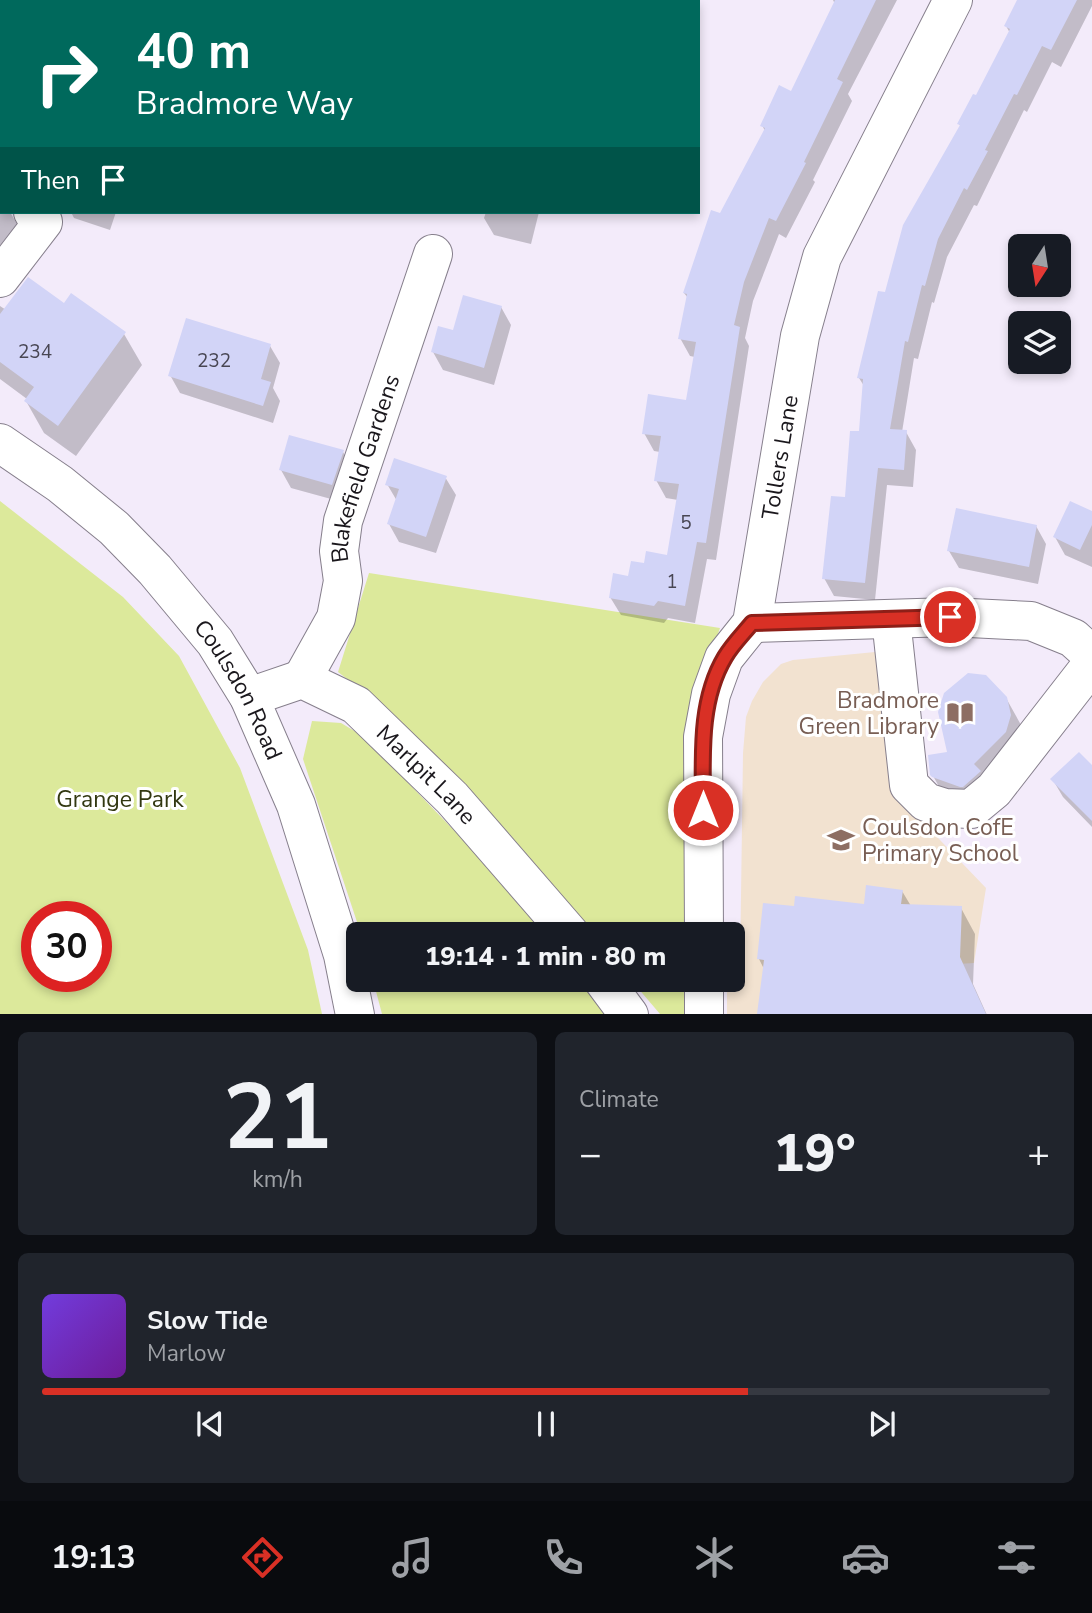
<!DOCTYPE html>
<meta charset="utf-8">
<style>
body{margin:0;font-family:"Nunito Sans",sans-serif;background:#20242c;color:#f1f3f6;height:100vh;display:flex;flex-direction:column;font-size:26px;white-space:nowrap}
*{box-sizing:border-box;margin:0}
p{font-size:23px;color:#9ea1a6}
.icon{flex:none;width:38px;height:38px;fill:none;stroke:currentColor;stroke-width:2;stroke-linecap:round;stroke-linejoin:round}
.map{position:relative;height:1014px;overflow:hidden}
.side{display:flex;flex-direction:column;gap:18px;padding:18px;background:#0d0f14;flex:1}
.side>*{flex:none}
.top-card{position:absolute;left:0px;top:0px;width:700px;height:214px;box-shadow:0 4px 10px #0003;background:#00695c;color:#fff;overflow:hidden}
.needle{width:46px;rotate:192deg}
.buttons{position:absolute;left:1008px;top:234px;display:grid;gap:14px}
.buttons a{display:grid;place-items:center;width:63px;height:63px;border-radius:10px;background:#171b24;box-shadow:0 4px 10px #0003;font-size:35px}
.speed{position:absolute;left:21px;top:901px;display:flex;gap:14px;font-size:35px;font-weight:700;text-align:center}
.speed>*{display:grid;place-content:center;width:91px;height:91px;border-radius:50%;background:#171b24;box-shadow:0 4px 10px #0003;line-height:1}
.speed .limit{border:10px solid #d22;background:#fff;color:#111}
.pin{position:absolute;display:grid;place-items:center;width:60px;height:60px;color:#fff;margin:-30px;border:4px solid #fff;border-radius:50%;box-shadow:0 2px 7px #0007}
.me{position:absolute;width:77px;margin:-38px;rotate:0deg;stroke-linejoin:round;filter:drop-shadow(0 0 5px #0008)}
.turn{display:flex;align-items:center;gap:24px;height:147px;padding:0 21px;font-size:32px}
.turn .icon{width:91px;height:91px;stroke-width:2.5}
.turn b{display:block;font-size:49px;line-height:60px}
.then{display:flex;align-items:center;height:66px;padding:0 21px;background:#0003;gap:14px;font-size:26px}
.big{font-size:52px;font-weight:800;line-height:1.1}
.side .widget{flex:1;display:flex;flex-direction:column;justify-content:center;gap:10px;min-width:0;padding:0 24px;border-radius:10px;background:#20242c}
.side .dial{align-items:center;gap:0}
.dial b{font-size:91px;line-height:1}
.song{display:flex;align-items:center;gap:21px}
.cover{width:84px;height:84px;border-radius:10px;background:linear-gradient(135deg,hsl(260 70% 55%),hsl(280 70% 35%))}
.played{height:7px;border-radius:4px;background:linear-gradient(90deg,#d93025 70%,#363941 70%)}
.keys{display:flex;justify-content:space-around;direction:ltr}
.heat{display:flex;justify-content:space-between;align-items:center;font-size:38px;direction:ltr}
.side .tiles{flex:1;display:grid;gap:18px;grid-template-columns:1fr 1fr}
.widget:last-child{grid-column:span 2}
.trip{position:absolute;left:346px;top:922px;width:399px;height:70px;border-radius:10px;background:#171b24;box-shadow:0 4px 10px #0003;font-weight:800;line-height:70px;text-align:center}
.dock{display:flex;height:112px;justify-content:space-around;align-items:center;background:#090b0e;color:#9ea1a6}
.dock .icon{width:49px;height:49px}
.dock .selected{color:#d93025}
.dock b{font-size:32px;color:#f1f3f6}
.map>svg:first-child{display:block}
.education{fill:#f2e2d0}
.green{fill:#dce99b;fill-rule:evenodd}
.shadow{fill:#0003}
.building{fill:#d2d4f7}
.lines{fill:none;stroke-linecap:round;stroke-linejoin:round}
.minor-casing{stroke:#867f8c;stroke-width:40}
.major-casing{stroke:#867f8c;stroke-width:40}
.minor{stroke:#fff;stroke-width:38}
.major{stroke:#fff;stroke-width:38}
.route-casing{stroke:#8d1f18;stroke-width:18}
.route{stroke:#d93025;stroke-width:12}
.labels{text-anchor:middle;stroke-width:6;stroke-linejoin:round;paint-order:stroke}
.number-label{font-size:19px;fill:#484653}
.street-label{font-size:23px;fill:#1a171c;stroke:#fff}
.education-label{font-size:23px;fill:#785e54;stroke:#fff;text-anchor:end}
.park-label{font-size:23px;fill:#323811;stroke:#fff}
</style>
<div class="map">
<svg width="1092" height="1015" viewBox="0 0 1092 1015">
<rect width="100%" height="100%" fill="#f3ebfa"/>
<path class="education" d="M875,652L894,792L986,888L974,963L924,966L936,1014H727V980H733V969L740,968L743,753L746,717L752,701L763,682L781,664L793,660Z"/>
<path class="green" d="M0,501L123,597L179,656L240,768L308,950L322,1014H0ZM96,917V976H37V917Z
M369,573L720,628L690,714L689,934H593L511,836L381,705L338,672Z
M312,721L341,723L363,736L499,877L548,934H361L303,759Z
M373,980H585L612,1014H382Z
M631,980H688V1014H660Z"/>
<path class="shadow" d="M833,0H897L848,94L852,101L813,180L815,182L786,238L779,234L753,301L745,338L749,346L716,560L707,559L695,623L668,618L664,623L621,615L610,597L645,565L668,557L678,500L666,498L656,480L660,452L654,451L644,433L688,402L695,357L690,356L680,338L688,298L684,293L721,215L765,131L762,125L792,93L835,4Z
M1018,0H1092V6L1061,67L1052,62L1027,112L1024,110L977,206L974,205L947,257L934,303L932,302L918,359L914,358L902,432H906L916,450L913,487L887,485L875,600L834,596L824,578L847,499L860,433L864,386L859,378L886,294L961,127L959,124L976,98L1010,33L1006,26Z
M0,204L2,212H10L26,239L0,273Z
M71,212H116L110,230L74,218Z
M486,212H539L531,244L494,235L484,218Z
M64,305L124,334L142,365L76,456L44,433L26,401L27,399L0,379V306L6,310Z
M501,307L511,325L494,385L443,370L433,352L454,332Z
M270,346L280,363L273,388L280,401L273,423L180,393L170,375Z
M343,452L353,470L342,502L291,488L281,470Z
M445,477L456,495L436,553L399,542L389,524L397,501L387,484Z
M1092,513V567L1065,555L1055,537Z
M1036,526L1046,544L1038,584L959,568L949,551Z
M1006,698L1021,725L979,812L947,801L932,774L949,753Z
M1092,767V827L1063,797L1053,780Z
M902,891L911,906L961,908L975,934L973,984L987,1015H759L764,969L759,959L796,908L865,906Z"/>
<path class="building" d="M835,0H876L837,79L843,82L804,162L806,163L776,221L769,218L744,282L734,325L740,327L706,543L697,542L685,606L658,601L654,606L609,598L613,573L628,576L631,561L644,563L646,551L667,555L679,484L654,481L661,436L642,434L648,394L686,400L696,342L678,339L687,294L683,293L711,210L720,213L765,128L760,126L779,85L791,91Z
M1017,0H1077L1051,50L1042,46L1017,95L1014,94L985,150L988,151L967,190L964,188L938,239L925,286L922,285L908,342L905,341L890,429L907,430L904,470L878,468L865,583L822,579L831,496L845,497L850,431H859L863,379L857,378L878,291L885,292L903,225L960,125L957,124L973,94L976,95L1010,29L1004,26Z
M28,277L64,303L71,293L126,332L58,426L24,401L34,387L0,362V314Z
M463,295L502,306L484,368L431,352L438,326L453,330Z
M186,318L271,344L261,379L271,382L263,406L168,376Z
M289,435L344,450L332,485L279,470Z
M394,458L447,476L426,537L387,524L399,489L385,485Z
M1070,501L1092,511V525L1080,550L1053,537Z
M956,508L1037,525L1029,567L947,551Z
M968,673L986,675L1007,697L1011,715L1006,732L974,764L981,771L963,787H960L932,777L930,775L928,755L947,752L938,712L944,693Z
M1079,752L1092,765V821L1050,779Z
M866,885L903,890L901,904L962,906L960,957L986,1014H757L764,960L757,959L763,903L794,906L795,896L864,904Z"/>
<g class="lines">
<defs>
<g id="minor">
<path d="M0,179L2,181"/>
<path d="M0,278L43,222L33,212"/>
<path d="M891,619L909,785L926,802L945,808L971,809L994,790L1092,664"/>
<path d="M752,623L950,617L1031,621L1073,638L1092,655"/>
<path id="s1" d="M302,679L336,618L343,581L339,551L343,521L433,254"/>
<path id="s2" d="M704,934L703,737L711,694L724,658L752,623L800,336L822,257L953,0"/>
<path d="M704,980V1015"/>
</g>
<g id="major">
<path id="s3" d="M0,443L60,484L114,528L155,570L215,642L249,697L296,805L343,955L355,1015"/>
<path id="s4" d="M249,697L302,679L356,705L452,798L570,934"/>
<path d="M603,980L629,1015"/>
</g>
</defs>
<use href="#minor" class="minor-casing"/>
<use href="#major" class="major-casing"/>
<use href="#minor" class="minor"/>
<use href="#major" class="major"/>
</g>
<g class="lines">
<defs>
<path id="route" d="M703,810C703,760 698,702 725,657C732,645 743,634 752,623L950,617"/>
</defs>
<use href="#route" class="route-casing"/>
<use href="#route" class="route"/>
</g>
<defs>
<symbol id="library-bare" viewBox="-9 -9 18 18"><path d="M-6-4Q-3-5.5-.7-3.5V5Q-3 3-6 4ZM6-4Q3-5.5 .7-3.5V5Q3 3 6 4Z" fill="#8d6e63" stroke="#fff" stroke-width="2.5" paint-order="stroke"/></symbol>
<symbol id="school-bare" viewBox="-9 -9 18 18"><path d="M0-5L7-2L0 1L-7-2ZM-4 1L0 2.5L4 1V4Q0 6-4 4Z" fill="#8d6e63" stroke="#fff" stroke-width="2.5" paint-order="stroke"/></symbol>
</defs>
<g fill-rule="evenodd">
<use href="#library-bare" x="941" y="694" width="38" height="38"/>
<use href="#school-bare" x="822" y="821" width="38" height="38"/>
</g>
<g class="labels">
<g class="number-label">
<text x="35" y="358">234</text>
<text x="214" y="367">232</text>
<text x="686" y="529">5</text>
<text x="672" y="588">1</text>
</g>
<g class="street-label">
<text dy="8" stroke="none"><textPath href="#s2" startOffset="492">Tollers Lane</textPath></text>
<text dy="8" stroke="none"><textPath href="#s1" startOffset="224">Blakefield Gardens</textPath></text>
<text dy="8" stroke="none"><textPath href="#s3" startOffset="348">Coulsdon Road</textPath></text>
<text dy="8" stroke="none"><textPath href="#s4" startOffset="215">Marlpit Lane</textPath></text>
</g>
<g class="education-label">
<text x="939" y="708">Bradmore<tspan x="939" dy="26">Green Library</tspan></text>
<text x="862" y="835" text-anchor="start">Coulsdon CofE<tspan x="862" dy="26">Primary School</tspan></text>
</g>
<g class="park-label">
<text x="120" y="807">Grange Park</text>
</g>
</g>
</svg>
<div class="buttons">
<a><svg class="needle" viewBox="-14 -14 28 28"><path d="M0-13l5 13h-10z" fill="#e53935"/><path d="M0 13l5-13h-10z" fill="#9ea1a6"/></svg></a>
<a><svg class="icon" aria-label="layers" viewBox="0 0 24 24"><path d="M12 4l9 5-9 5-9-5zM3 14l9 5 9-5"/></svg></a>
</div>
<div class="speed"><div class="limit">30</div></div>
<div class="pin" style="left:950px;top:617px;background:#d93025"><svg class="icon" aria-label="arrive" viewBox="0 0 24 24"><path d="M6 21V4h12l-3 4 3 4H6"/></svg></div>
<svg class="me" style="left:703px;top:810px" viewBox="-20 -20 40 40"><circle r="17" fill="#d93025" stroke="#fff" stroke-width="3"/><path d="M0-11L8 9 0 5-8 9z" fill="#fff"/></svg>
<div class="trip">19:14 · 1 min · 80 m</div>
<div class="top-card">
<div class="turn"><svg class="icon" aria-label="right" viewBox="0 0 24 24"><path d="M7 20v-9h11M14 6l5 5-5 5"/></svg><div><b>40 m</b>Bradmore Way</div></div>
<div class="then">Then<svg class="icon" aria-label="arrive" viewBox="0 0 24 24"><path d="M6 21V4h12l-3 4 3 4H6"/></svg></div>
</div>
</div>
<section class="side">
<div class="tiles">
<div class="widget dial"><b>21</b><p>km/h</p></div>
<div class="widget"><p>Climate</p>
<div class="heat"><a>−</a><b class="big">19°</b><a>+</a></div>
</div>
<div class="widget">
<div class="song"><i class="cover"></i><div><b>Slow Tide</b><p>Marlow</p></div></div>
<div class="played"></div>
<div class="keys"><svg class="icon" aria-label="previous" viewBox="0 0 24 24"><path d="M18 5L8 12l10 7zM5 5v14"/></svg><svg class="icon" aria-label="pause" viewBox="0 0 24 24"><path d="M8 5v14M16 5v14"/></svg><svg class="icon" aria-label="next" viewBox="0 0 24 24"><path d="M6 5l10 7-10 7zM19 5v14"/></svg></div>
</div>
</div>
</section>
<nav class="dock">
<b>19:13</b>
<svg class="icon selected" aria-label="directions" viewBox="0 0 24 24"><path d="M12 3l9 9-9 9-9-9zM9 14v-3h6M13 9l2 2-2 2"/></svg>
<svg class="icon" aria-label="music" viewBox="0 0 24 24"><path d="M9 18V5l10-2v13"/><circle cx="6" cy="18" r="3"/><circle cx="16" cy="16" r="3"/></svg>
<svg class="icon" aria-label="phone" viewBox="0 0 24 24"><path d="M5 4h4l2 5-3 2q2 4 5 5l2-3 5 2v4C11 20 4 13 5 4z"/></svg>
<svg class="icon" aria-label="climate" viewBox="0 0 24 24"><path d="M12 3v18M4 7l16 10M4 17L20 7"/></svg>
<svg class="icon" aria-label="car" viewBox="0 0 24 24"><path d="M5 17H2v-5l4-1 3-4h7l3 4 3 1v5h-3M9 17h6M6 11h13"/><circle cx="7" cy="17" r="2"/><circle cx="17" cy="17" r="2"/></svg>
<svg class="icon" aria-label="filters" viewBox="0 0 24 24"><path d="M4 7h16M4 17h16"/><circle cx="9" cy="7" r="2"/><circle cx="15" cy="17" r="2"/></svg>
</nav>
